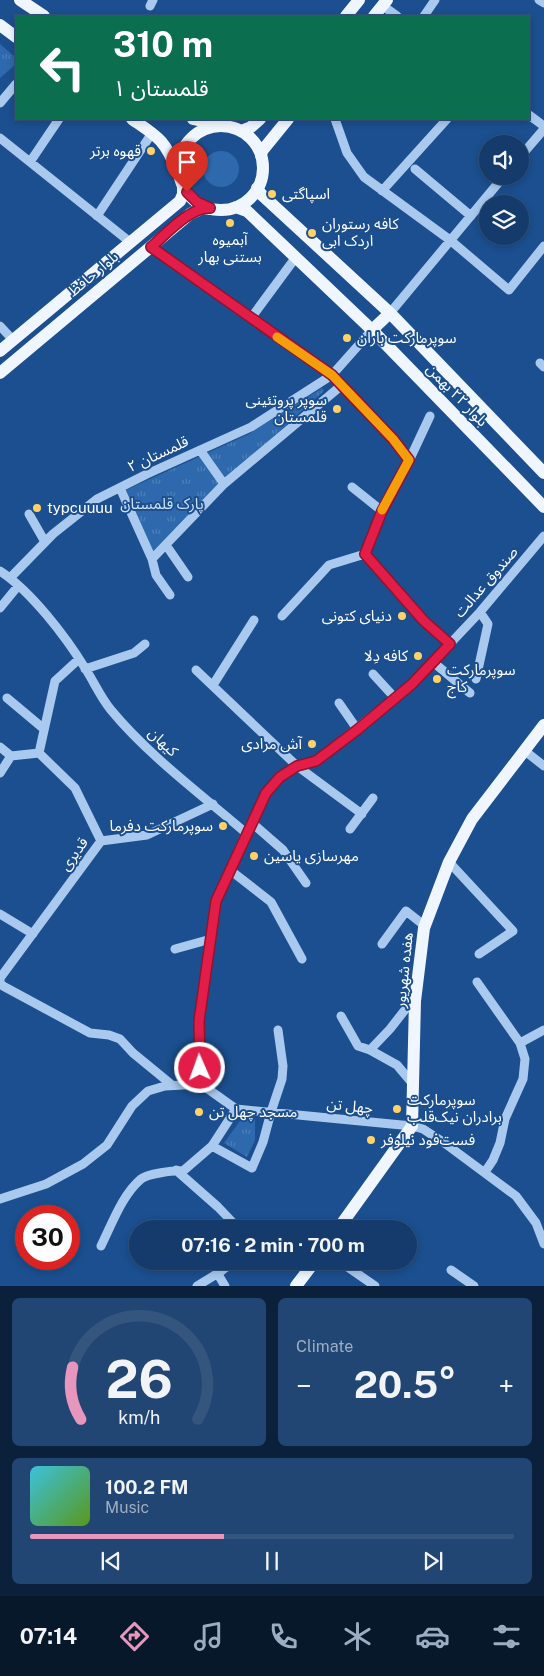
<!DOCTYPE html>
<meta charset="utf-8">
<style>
body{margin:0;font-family:"Public Sans","Noto Sans Arabic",sans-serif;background:#214673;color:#f1f3f6;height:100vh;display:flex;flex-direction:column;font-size:19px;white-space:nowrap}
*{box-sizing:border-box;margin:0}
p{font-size:16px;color:#9dadc1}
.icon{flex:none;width:28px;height:28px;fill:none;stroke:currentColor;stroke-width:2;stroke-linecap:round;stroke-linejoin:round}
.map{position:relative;height:1286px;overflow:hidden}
.panel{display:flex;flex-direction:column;gap:12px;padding:12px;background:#0b203b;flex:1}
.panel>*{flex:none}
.banner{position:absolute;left:15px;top:15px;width:515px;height:105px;border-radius:0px;box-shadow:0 2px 8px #0003,0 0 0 1px #33557e;background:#0b6e4f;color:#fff;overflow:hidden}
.controls{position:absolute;left:479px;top:135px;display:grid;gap:10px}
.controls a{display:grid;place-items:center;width:50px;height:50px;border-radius:50%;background:#143b6b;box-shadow:0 2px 8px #0003,0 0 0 1px #33557e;font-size:25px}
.speed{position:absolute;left:15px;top:1205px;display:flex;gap:10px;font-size:25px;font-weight:700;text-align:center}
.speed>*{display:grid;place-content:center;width:65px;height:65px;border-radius:50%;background:#143b6b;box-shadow:0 2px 8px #0003,0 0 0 1px #33557e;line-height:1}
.speed .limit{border:8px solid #d22;background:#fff;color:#111}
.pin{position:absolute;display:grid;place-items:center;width:42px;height:42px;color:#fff;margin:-51px -21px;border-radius:50% 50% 50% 0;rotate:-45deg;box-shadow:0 0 5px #0007}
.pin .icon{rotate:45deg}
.me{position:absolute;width:55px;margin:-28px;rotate:358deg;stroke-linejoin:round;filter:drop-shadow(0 0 4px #0008)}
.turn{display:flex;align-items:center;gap:18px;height:105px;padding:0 15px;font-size:22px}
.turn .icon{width:65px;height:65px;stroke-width:2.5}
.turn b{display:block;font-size:35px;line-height:42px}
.big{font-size:38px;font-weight:700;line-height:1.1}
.panel .widget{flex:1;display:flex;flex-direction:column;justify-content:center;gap:8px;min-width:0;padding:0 18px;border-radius:8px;background:#214673}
.panel .dial{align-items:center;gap:0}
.dial svg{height:130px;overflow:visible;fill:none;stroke:#33557e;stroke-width:7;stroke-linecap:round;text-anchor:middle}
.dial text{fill:#f1f3f6;stroke:none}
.song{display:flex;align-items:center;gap:15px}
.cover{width:60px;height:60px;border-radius:8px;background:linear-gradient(135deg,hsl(190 70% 55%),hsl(90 70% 35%))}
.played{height:5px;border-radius:2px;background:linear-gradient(90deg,#e797bd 40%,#33557e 40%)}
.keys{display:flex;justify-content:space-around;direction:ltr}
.heat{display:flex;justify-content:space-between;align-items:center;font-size:28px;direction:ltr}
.panel .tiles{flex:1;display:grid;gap:12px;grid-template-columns:1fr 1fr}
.widget:last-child{grid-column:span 2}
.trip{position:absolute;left:129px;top:1220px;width:288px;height:50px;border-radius:25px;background:#143b6b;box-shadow:0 2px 8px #0003,0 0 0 1px #33557e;font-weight:700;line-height:50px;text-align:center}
.tabs{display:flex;height:80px;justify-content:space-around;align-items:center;background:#08182b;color:#9dadc1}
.tabs .icon{width:35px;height:35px}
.tabs .on{color:#e797bd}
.tabs b{font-size:22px;color:#f1f3f6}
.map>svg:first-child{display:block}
.grass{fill:#2e69ad}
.park{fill:url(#park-tufts)}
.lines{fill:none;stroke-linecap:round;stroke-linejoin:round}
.minor{stroke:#a9c9ee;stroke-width:9}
.major{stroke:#f0f6ff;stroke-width:12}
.route-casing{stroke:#92132f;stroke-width:12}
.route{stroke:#e11d48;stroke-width:9}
.slow{stroke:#f59e0b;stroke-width:9}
.poi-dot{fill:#ffd166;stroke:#1b4f8f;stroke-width:2}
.labels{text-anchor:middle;stroke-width:4;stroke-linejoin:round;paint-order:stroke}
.poi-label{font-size:15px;fill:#fff;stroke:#1b4f8f;text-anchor:start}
.street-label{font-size:15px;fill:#fff;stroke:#1b4f8f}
.park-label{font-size:15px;fill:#cfe3fa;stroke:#1b4f8f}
</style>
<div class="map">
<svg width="544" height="1286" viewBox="0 0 544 1286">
<defs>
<pattern id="park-tufts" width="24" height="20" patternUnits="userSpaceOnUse" patternTransform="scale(1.25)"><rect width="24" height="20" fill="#2e69ad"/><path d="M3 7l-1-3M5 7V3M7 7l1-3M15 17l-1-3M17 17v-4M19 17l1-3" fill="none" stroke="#4d80b9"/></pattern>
</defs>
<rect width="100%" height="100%" fill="#1b4f8f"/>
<path class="grass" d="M203 169a18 18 0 1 1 36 0a18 18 0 1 1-36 0Z"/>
<path class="park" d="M0,44L16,58V64L0,78Z
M322,388L324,391L229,476L152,555L126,490L249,434Z
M242,1118L255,1119V1140L247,1157L224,1143Z"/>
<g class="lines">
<path class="minor" d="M539,0L544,3
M150,6L153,0
M383,6L397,16
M424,16L435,0
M0,103L16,84
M529,115L544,126
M335,119L347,153L364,177L450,240L509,290L544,246
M0,138L130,242
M520,157L544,129
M30,162L59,119
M415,169L471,216
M382,191L447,119
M97,216L152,133
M151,247L332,375L393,439L409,460
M390,313L504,176
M251,318L296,257
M0,326L13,340
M540,363L544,367
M200,450L224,484
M352,487L382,511
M120,488L152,559L156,575L170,595
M29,514L45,542
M166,545L188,577
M365,554L382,511L408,463L430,416
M365,554L424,621L450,644
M152,559L224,484L342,385
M0,571C31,591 66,637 85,668C94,682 101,698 111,710C148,755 202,795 246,833
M10,578L53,534L97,499L147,474L251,427L332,375L372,330
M0,608L18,586
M282,616L329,565L365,554
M433,662L470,693
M85,669L134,653L145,644
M196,670L297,766L362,814
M373,674L395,698
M476,679L488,624L480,612
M213,685L254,620
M7,698L44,729
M339,703L357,729
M0,747L11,756
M525,751L544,766
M39,753L75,788L101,841
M0,773L11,756L39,753L55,681L79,659
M252,823L283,850L306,883
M350,829L373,798
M449,862L513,931L479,954
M230,870L271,902L302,959
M0,914L33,934
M382,944L406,911L425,926
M175,949L211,939
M0,981V978L101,841L147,835L213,804
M477,982L520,1043L525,1059L523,1079L505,1119L500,1143L493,1160L485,1172
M0,983L3,986L90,1033L109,1035L120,1039L133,1053L172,1085
M341,1016L358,1046L370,1050
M520,1043L544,1030
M201,1084L199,1021L216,901L246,833L266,793L280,777L297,766L316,761L412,684L480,612L544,536
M201,1084L236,1109L412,1126L423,1129L443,1142L516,1196L536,1223L544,1244
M413,1084L397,1065L370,1050L390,1029L415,997
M212,1146L252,1168L263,1142L271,1112L282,1079L283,1066L278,1030
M176,1170L218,1207L239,1229
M0,1199L46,1184L83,1164L107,1145L132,1106L148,1091L165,1086L201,1084
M101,1246C112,1224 122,1195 141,1179C147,1174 174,1170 183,1171L212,1146L236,1109
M339,1261L375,1286
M451,1270L474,1286
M197,1286L220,1272
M225,1286L219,1276L220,1272L234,1261"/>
<path class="major" d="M20,0L44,16
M346,16L359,0
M374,16L387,0
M0,25L16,37
M132,119C158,137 164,139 177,170
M193,119L216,124
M179 168a42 42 0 1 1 84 0a42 42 0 1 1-84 0Z
M241,131L251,127L260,119
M261,156L262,151L288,119
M257,188L261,194L390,313L544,473
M236,207L247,211L372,330L544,507
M372,330L390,313
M0,351L180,201L183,194V186
M0,373L190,214L203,208L210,209
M338,1229L412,1126L415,1001L424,928L449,862L472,819L544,725
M296,1286L315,1261"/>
</g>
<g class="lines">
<defs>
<path id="route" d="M187,192L197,202L210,208C190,207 166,234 151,247L332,375L393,439L409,460L382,511L365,554L424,621L450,644L412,684L357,730L316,761L297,766L280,777L266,793L216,901L199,1021L200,1068"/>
</defs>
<use href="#route" class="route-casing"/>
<use href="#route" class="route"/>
<path class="slow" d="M277,337L332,375L393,439L409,460L382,510"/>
</g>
<g class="poi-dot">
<circle cx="151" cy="151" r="5"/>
<circle cx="272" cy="194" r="5"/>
<circle cx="230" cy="223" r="5"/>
<circle cx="312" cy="233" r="5"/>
<circle cx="347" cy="338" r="5"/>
<circle cx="337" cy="409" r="5"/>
<circle cx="37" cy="508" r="5"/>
<circle cx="402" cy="616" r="5"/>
<circle cx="418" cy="656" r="5"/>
<circle cx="437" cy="679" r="5"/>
<circle cx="312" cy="744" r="5"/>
<circle cx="223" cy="826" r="5"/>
<circle cx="254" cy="856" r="5"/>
<circle cx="397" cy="1109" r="5"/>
<circle cx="199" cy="1112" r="5"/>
<circle cx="371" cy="1140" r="5"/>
</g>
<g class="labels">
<g class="poi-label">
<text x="141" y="156" text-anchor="end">قهوه برتر</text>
<text x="282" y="199">اسپاگتی</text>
<text x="322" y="229">کافه رستوران<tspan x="322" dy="17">اردک ابی</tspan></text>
<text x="230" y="245" text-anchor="middle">آبمیوه<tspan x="230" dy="17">بستنی بهار</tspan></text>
<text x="357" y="343">سوپرمارکت باران</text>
<text x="327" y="405" text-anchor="end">سوپر پروتئینی<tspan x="327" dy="17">قلمستان</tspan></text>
<text x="47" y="513">typcuuuu</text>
<text x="392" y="621" text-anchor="end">دنیای کتونی</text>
<text x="408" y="661" text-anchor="end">کافه دِلا</text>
<text x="447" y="675">سوپرمارکت<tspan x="447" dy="17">کاج</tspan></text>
<text x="302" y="749" text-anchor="end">آش مرادی</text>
<text x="213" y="831" text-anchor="end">سوپرمارکت دفرما</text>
<text x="264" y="861">مهرسازی یاسین</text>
<text x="407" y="1105">سوپرمارکت<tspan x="407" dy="17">برادران نیک‌قلب</tspan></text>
<text x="209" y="1117">مسجد چهل تن</text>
<text x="381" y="1145">فست‌فود نیلوفر</text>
</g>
<g class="street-label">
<text transform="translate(93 274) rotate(-40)" y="5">بلوار حافظ</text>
<text transform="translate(457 395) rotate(46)" y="5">بلوار ۲۲ بهمن</text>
<text transform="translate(158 454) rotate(-25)" y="5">قلمستان ۲</text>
<text transform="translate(486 582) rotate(-49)" y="5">صندوق عدالت</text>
<text transform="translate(163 742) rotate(43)" y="5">کیهان</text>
<text transform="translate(74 854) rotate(-54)" y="5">قدیری</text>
<text transform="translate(404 970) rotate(-84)" y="5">هفده شهریور</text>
<text transform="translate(350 1106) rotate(6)" y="5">چهل تن</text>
</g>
<g class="park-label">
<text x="162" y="509">پارک قلمستان</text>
</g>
</g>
</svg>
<div class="controls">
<a><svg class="icon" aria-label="sound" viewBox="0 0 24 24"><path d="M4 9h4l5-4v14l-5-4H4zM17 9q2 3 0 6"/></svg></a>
<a><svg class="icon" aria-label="layers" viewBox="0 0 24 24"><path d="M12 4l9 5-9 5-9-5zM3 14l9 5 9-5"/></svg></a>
</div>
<div class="speed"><div class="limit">30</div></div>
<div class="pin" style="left:187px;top:192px;background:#d93025"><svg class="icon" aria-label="arrive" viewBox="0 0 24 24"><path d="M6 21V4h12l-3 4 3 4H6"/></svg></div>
<svg class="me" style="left:200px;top:1068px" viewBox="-20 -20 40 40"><circle r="17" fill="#e11d48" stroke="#fff" stroke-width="3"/><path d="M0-11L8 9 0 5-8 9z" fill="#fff"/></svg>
<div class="trip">07:16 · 2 min · 700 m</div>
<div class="banner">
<div class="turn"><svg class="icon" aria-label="left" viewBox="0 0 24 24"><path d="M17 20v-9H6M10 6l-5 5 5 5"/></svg><div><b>310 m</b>قلمستان ۱</div></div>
</div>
</div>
<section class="panel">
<div class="tiles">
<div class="widget dial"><svg viewBox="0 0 100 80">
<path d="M14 69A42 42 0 1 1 86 69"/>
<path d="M14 69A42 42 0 0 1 9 37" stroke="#e797bd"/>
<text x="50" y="56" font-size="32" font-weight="700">26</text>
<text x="50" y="72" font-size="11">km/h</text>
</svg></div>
<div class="widget"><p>Climate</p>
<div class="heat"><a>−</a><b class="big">20.5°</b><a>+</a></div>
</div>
<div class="widget">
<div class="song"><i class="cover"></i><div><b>100.2 FM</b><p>Music</p></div></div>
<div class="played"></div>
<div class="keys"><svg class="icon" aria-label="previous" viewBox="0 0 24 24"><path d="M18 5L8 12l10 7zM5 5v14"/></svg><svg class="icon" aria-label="pause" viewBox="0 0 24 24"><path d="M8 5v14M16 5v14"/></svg><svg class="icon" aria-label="next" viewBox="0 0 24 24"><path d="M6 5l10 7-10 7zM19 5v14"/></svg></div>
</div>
</div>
</section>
<nav class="tabs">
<b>07:14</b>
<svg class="icon on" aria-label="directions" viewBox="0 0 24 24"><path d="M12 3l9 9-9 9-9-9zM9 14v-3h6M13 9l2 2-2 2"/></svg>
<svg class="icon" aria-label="music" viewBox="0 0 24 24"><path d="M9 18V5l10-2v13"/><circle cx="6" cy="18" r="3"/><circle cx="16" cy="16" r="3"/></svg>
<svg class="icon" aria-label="phone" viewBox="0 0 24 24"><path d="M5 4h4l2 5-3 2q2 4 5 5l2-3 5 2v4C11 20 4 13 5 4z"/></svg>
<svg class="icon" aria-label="climate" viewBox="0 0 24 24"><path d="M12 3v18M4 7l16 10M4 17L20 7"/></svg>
<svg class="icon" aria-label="car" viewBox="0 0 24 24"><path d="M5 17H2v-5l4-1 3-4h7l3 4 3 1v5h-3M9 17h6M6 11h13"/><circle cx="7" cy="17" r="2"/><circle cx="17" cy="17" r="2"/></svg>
<svg class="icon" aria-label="filters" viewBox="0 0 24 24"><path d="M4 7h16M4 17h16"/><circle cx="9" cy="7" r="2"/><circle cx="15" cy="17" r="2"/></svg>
</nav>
